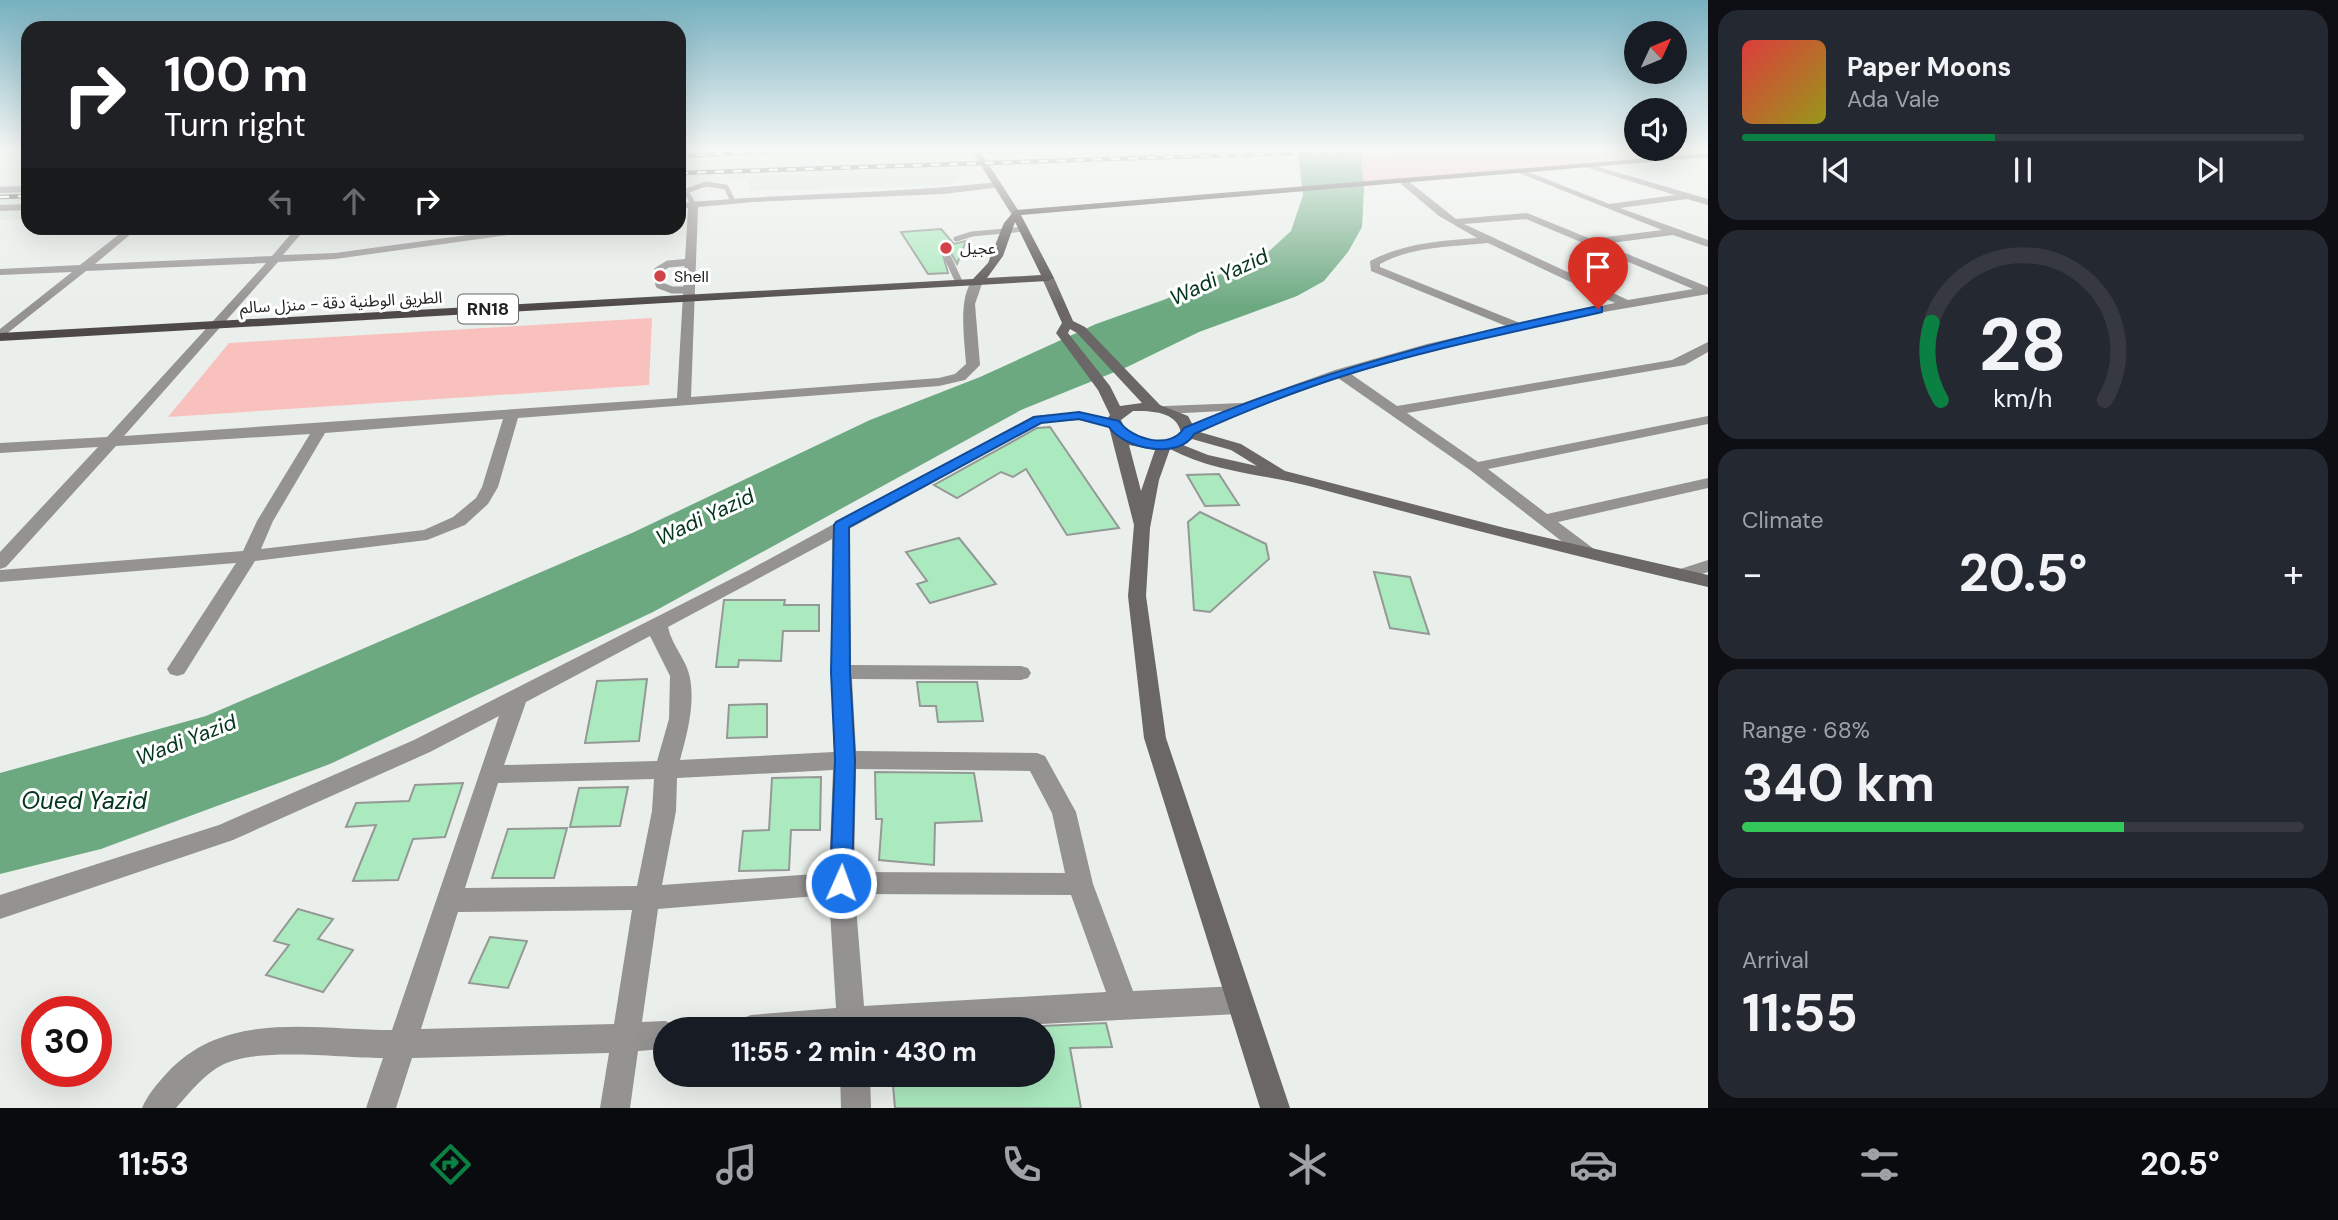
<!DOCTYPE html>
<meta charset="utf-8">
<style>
body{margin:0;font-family:"DM Sans","Noto Sans Arabic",sans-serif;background:#242831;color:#f1f3f6;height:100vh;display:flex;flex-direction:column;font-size:26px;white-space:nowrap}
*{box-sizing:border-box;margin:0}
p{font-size:23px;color:#9ea1a6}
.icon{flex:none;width:38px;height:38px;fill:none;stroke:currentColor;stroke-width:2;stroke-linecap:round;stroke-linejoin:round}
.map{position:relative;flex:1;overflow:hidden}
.details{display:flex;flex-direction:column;gap:10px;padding:10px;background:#0d0f14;width:630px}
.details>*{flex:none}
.top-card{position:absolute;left:21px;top:21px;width:665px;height:214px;border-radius:21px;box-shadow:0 7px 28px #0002;background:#202124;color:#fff;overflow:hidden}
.needle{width:46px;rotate:46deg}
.controls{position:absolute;left:1624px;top:21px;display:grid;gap:14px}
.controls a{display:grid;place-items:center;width:63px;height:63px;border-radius:50%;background:#171b24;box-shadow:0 7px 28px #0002;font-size:35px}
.speed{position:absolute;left:21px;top:996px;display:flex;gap:14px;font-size:35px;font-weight:700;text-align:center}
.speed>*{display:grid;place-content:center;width:91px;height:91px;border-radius:50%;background:#171b24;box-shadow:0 7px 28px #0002;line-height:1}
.speed .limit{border:10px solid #d22;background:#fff;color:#111}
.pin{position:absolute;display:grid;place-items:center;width:60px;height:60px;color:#fff;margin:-72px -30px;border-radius:50% 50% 50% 0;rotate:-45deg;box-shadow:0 0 7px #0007}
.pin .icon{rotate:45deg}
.me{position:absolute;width:77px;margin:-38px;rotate:2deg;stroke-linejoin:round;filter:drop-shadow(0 0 5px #0008)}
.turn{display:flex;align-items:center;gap:24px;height:147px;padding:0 28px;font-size:32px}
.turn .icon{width:91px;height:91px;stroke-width:2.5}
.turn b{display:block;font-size:49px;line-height:60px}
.lanes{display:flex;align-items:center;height:66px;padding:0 28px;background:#0003;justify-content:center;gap:35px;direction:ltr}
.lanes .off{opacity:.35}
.big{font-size:52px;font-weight:700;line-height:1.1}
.details .card{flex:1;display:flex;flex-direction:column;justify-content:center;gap:10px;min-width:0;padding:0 24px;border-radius:21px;background:#242831}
.details .dial{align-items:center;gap:0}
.dial svg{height:182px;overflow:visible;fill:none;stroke:#363941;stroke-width:7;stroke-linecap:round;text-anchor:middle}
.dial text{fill:#f1f3f6;stroke:none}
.song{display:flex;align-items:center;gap:21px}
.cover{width:84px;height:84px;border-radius:10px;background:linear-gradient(135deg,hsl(0 70% 55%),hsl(60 70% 35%))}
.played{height:7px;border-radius:4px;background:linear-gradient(90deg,#0b8043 45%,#363941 45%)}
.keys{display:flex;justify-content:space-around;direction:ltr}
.heat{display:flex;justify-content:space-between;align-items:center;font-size:38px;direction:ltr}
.charge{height:10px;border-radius:5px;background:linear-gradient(90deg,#34c759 68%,#363941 0)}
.trip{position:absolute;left:653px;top:1017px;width:402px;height:70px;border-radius:35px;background:#171b24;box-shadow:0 7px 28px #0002;font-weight:700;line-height:70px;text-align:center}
.tabs{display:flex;height:112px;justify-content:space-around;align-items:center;background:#090b0e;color:#9ea1a6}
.tabs .icon{width:49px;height:49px}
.tabs .current{color:#0b8043}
.tabs b{font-size:32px;color:#f1f3f6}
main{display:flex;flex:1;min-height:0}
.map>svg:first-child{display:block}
.built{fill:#dae6dd}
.green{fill:#f9c1be}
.water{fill:#6ca981}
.building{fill:#abeabf;stroke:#949995;stroke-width:2}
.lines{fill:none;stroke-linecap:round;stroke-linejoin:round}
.service-far1{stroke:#959292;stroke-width:5}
.service{stroke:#959292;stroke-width:7}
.minor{fill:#959292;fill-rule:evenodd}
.secondary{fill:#6b6766;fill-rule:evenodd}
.primary{fill:#4e4948;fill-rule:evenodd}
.rail-casing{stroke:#525552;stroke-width:4.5}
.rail{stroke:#fff;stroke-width:2.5;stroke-dasharray:9;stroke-linecap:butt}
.route{fill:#1a73e8;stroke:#114b97;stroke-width:2}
.poi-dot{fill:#d14249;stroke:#fff;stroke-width:2.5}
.labels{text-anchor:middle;stroke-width:6;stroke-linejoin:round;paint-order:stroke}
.far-poi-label{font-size:16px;fill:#212321;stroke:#fff;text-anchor:start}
.far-street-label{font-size:16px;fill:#212321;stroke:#fff}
.shield{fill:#fff;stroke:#646564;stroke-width:2}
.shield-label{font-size:18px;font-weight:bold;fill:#212321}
.water-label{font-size:21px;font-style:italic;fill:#03361c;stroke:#fff}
.near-water-label{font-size:24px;font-style:italic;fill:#03361c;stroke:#fff}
</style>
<main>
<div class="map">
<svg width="1708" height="1108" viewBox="0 0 1708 1108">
<rect width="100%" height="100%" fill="#eaefeb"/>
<path class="built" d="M819,151L821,157L897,160L960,152L973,168L950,185L751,191L748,181L679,183V152Z
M28,184V218L0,220V186Z"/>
<path class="green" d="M1441,151H1708L1362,183L1361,154Z
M652,318L649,385L168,417L229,343Z"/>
<path class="water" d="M1308,151H1356L1361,154L1364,190L1362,227L1348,252L1324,281L1297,296L1199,332L1127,367L1021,410L653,612L330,764L101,849L0,874V773L206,716L632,533L870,420L980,377L1096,324L1166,299L1267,253L1291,231L1303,195L1298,154Z"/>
<path class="building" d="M941,229L954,244L966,241L957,264L951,253L943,255L948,273L928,274L901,232Z
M1050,427L1119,528L1067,535L1026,469L1013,477L1001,472L957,498L934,485L1037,428Z
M1219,474L1239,505L1205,506L1187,475Z
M1200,512L1266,544L1269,559L1210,612L1194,610L1188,522Z
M959,538L996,584L930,603L917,584L927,581L906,552Z
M1374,572L1410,577L1429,634L1390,628Z
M724,600H785L784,605H819V631H783L781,661L739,660L738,667H716Z
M647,679L639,741L585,743L597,681Z
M917,682H977L983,721L938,722L936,706H920Z
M767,704V737L727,738L729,705Z
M875,772L974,773L982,821L935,823L934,865L879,860L882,819H876Z
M821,777L820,830H791L789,870L739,871L743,831L769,830L772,778Z
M463,783L445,837L413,839L398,880L353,881L376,825L346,827L356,803L409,801L415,785Z
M628,787L620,826L570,827L579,788Z
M567,828L554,878H492L508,829Z
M298,909L333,919L318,939L353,950L323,992L266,975L289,945L274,941Z
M490,937L527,941L508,988L469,983Z
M1106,1023L1112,1047L1070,1048L1081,1108H895L892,1074H1043V1026Z"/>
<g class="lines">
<path class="service-far1" d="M693,204L686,191L706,184L726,187L733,201
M956,239L972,234L1025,229"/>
<path class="service" d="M948,258L959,282
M658,270L668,264L691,262
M658,280L659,285L672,290H691"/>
<path class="minor" d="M974,151H1040L1036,153L977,154Z
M1585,163L1708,199V205L1687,199L1620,208L1708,240V247L1673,235L1603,244L1708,287V294L1598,313L1434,350L1351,374L1397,406L1672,360L1708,342V352L1685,365L1407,413L1478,462L1708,416V424L1488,469L1547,514L1708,478V488L1558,522L1594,549L1597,553L1594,557H1582L1470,470L1338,378L1252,409L1189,435L1182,431L1184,428L1223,411L1165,414L1158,410L1165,406L1243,403L1335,370L1427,344L1506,326L1371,271L1370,261C1404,243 1440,241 1477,238L1439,216L1401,184V180H1407L1456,219L1527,213L1591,239L1662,230L1514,171L1521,169L1609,204L1675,195L1585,167ZM1526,219L1693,289L1628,300L1464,224ZM1488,243L1615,303L1520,323L1380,267V264C1413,246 1451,247 1488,243Z
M998,182L1001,183V187L943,194L753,202L698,207L691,397L939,378L955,374L966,364C965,344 956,288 977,278L983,281L975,304L980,365L965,380L939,386L518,418L498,487L488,504L465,525L427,540L255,561L184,674L177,676L170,674L167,669L236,563L0,582V570L243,551L257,521L310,434L116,446L6,567L0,569V552L98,447L0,453V443L107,437L266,263L86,271L0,339V329L72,272L0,275V269L80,265L127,228H138L95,264L272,256L296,228H306L283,255L335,253L519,228H542L537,231L335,259L278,262L124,436L677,398L688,208L679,209V203C785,193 892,194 998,182ZM503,419L482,487L476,498L453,517L424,530L261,549L273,521L325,433Z
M28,186V192L0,193V187Z
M28,204V210L0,211V205Z
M1079,412L1119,421L1121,424L1114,428L1079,420L1041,423L849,529L851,665L1021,666L1028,668L1031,673L1028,678L1021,680L852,679L856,751L1037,753L1045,756L1076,812L1093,884L1133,991L1238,986L1248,990L1252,1000L1248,1010L1238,1014L940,1029H737L741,1019L751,1015L836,1008L829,895L658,909L642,1022L665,1021L675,1025L677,1029H665V1049L638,1051L630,1108H600L609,1053L412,1058L396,1108H366L383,1058C342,1058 260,1047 224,1064C205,1073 190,1092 176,1108H142C148,1094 157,1084 167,1073C226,1009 315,1030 392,1030L499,716L430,752L233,840L0,919V895L219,825L414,740L749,570L1033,416ZM832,539L831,672L834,752L680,760C687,734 695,706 690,678C687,660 672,646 668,627ZM650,636L670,676L669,719L657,761L504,765L526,702ZM856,769L1030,771L1052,813L1065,873L854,872ZM833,770L829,873L662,885L676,811L677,778ZM654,779L652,811L637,886L465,888L498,783ZM855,894L1071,895L1106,992L864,1006ZM632,910L614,1024L421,1029L458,912Z
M1708,560V572L1680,581L1671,575L1674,571Z
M840,1074H870L871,1108H841Z"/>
<path class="secondary" d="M972,151H980L1020,213L1018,215H1012Z
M1048,275L1054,278L1073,321L1085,327L1160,405L1188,416L1196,431L1241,444L1285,471L1505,528L1708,575V587C1574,556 1441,522 1309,486C1262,474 1213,472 1170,449L1159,480L1150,528L1146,596L1166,738L1290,1108H1260L1144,738L1128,596L1134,525L1107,419L1110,415L1098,390L1056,333L1062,323L1042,278ZM1070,329L1077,333L1142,403L1120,406L1110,386L1068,333ZM1133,411C1151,411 1177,411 1181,433C1164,447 1129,443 1121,420ZM1192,439L1231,450L1257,466L1208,455L1183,445ZM1129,445L1155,450L1141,491Z"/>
<path class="primary" d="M1708,153V157L1021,215L1054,278L1048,281L0,341V333L973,279L988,263L1004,223L1015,210ZM1015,222L1041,275L987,278L1003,256Z"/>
<defs>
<path id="rail" d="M679,156L774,151
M679,173L1358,151
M0,197L28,196"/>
</defs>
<use href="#rail" class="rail-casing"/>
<use href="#rail" class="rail"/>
</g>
<linearGradient id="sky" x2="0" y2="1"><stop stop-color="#76b0bf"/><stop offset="0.49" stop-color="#f6f8f6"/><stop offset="1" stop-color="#f6f8f6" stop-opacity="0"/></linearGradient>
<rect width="1708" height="306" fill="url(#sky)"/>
<path class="route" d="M1598,306L1602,307V312C1515,332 1428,349 1343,376C1293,392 1243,412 1194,434C1180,460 1124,449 1109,427L1079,419L1041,423L849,527L850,672L855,760L852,883L849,890L841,893L833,890L830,883L835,760L831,672L834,525L836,522L1034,417L1079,412L1119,421C1132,440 1171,450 1184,428C1318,371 1456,336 1598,306Z"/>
<g class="poi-dot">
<circle cx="946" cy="248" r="7"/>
<circle cx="660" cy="276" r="7"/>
</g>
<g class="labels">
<g class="far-poi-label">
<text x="960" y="254">عجيل</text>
<text x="674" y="282">Shell</text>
</g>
<g class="far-street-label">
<text transform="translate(341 302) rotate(-3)" y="6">الطريق الوطنية دقة - منزل سالم</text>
</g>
<rect class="shield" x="458" y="294.5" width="60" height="29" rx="5"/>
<g class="shield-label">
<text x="488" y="315">RN18</text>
</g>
<g class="water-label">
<text transform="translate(1219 277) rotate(-25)" y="7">Wadi Yazid</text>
<text transform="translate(705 517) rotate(-25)" y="7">Wadi Yazid</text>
<text transform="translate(186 740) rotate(-21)" y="7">Wadi Yazid</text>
</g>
<g class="near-water-label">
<text x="84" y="809">Oued Yazid</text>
</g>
</g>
</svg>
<div class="controls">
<a><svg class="needle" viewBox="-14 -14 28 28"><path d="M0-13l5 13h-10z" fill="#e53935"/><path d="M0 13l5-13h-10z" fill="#9ea1a6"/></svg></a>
<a><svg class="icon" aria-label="sound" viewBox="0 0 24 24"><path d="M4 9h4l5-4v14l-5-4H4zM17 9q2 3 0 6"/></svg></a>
</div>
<div class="speed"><div class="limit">30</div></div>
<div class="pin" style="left:1598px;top:309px;background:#d93025"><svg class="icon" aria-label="arrive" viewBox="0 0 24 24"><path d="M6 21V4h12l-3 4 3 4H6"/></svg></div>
<svg class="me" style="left:841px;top:883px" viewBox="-20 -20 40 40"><circle r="17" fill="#1a73e8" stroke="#fff" stroke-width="3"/><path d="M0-11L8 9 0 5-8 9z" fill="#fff"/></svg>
<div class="trip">11:55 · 2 min · 430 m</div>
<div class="top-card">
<div class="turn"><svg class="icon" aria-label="right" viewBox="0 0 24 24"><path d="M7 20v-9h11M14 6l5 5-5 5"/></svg><div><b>100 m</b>Turn right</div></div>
<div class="lanes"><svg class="icon off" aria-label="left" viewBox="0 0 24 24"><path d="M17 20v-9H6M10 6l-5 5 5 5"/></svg><svg class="icon off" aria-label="ahead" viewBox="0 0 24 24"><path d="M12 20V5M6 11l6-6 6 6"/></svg><svg class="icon" aria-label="right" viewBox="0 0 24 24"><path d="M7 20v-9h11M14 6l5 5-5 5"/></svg></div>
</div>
</div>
<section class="details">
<div class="card">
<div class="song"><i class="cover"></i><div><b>Paper Moons</b><p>Ada Vale</p></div></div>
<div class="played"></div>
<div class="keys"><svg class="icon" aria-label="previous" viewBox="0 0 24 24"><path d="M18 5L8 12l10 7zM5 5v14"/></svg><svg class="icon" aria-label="pause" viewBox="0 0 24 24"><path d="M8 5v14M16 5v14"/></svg><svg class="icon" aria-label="next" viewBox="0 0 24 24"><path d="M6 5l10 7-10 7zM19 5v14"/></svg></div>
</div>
<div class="card dial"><svg viewBox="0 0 100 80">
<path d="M14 69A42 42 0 1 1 86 69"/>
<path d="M14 69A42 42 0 0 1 10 35" stroke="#0b8043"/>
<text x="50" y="56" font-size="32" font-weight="700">28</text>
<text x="50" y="72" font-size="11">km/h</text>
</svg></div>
<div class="card"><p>Climate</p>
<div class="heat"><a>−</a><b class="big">20.5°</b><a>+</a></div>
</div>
<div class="card"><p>Range · 68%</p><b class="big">340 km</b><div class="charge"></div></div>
<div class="card"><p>Arrival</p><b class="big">11:55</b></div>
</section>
</main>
<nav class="tabs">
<b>11:53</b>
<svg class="icon current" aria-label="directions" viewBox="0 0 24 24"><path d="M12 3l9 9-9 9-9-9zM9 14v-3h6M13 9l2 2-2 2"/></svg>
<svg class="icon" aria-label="music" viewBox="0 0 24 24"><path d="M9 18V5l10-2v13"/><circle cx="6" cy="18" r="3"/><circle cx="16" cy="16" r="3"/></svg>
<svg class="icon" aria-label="phone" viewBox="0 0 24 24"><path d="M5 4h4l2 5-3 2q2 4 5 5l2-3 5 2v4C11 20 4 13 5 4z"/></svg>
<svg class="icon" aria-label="climate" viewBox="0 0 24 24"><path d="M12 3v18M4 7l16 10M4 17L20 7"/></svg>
<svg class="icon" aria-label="car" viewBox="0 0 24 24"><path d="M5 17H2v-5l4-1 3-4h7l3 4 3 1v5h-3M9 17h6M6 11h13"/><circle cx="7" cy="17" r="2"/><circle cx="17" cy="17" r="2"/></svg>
<svg class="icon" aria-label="filters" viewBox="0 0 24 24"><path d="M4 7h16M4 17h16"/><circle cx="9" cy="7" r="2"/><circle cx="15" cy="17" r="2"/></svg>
<b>20.5°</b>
</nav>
